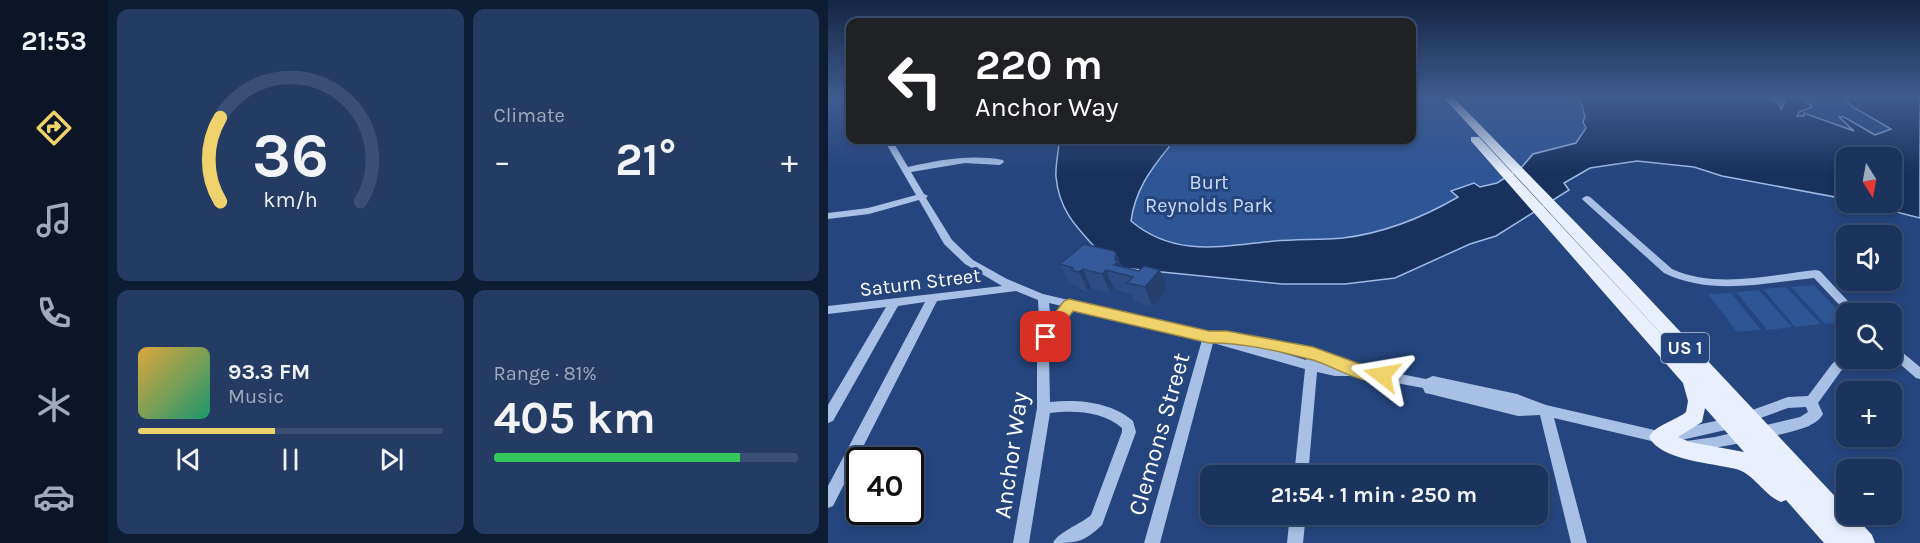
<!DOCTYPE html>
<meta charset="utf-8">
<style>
body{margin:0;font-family:Karla,sans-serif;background:#243c64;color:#f1f3f6;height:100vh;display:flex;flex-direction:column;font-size:22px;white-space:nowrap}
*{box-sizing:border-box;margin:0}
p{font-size:20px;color:#a0aabc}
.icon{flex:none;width:33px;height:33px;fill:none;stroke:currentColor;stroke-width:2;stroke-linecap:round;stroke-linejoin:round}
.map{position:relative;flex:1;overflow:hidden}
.drawer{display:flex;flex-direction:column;gap:9px;padding:9px;background:#0f1d34;width:720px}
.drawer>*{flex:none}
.hud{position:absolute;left:18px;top:18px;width:570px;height:126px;border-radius:12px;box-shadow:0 3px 9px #0003,0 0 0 2px #394f73;background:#202124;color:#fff;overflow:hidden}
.needle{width:39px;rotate:169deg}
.buttons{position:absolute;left:1008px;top:147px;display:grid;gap:12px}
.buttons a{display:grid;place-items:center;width:66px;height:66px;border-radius:12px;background:#1b345e;box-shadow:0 3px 9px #0003,0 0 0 2px #394f73;font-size:30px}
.speed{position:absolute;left:18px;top:447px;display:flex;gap:12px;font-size:30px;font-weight:700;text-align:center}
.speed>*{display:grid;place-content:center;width:78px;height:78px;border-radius:50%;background:#1b345e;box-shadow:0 3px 9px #0003,0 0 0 2px #394f73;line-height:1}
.speed .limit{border:3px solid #111;border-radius:9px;background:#fff;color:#111}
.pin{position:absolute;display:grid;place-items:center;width:51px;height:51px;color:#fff;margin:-26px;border-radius:12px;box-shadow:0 3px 9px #0006}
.me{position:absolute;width:66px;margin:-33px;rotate:284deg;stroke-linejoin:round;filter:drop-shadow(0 0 4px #0008)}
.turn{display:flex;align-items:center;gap:21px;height:126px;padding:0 30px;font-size:27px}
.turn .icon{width:78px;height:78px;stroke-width:2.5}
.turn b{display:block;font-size:42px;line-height:51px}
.big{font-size:45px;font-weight:700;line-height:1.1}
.drawer .tile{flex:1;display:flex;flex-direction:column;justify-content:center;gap:9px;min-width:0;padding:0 21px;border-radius:12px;background:#243c64}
.drawer .dial{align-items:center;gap:0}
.dial svg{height:156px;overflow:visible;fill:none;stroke:#394f73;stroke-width:7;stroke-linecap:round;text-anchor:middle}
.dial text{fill:#f1f3f6;stroke:none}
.song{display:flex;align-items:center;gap:18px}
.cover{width:72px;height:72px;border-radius:9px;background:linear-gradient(135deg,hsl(40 70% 55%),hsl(160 70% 35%))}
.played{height:6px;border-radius:3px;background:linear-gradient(90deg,#f0d26c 45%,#394f73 45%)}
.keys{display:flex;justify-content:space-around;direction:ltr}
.heat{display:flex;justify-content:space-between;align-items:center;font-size:33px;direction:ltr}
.charge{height:9px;border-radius:4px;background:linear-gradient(90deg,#34c759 81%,#394f73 0)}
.drawer .tiles{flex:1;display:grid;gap:9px;grid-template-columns:repeat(2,1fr)}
.trip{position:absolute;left:372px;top:465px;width:348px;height:60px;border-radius:12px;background:#1b345e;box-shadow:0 3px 9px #0003,0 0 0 2px #394f73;font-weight:700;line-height:60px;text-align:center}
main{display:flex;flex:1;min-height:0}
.menu{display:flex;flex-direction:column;width:108px;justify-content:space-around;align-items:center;background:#0b1526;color:#a0aabc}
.menu .icon{width:42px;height:42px}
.menu .on{color:#f0d26c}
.menu b{font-size:27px;color:#f1f3f6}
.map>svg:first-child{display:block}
.green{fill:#2e5594}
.water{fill:#19315d;stroke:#9cbae6;stroke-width:1.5}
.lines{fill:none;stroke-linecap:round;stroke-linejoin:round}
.minor{fill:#a8c0e5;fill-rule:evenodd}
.major{fill:#e9effd;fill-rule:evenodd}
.wall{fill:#2d4d84}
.shaded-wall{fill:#243f6b}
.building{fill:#345a99;stroke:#243f6b;stroke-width:1.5}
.route{fill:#f0d26c;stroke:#9c8846;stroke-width:1.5}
.labels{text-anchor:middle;stroke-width:6;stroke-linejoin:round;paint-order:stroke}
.shield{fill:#24457d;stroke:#bdc7d8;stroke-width:1.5}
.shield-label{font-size:18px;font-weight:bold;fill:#fff}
.park-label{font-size:20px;fill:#cbdbf4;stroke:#24457d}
.street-label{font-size:20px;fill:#fff;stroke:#24457d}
.near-street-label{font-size:24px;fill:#fff;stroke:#24457d}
</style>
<main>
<nav class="menu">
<b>21:53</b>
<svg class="icon on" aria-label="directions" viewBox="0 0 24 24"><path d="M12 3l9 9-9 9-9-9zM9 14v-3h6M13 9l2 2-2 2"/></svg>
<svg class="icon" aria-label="music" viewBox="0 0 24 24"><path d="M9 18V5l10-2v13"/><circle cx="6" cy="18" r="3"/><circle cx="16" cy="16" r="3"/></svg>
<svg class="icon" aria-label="phone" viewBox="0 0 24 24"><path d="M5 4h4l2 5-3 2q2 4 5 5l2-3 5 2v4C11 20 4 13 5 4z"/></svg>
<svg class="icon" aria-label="climate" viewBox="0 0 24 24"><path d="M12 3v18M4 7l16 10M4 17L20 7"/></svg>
<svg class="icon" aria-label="car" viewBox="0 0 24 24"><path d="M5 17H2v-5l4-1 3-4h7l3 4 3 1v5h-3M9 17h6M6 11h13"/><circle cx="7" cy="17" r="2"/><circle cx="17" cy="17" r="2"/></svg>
</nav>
<section class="drawer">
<div class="tiles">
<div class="tile dial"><svg viewBox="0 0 100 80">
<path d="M14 69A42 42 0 1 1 86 69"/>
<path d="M14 69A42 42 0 0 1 14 26" stroke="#f0d26c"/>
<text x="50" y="56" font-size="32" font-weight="700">36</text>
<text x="50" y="72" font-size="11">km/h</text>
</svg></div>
<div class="tile"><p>Climate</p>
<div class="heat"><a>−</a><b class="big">21°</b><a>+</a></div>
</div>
<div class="tile">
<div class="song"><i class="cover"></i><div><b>93.3 FM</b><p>Music</p></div></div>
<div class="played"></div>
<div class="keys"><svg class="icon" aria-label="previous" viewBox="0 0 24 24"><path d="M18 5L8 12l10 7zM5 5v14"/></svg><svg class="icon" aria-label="pause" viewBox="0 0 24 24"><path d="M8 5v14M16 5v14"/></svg><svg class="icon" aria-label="next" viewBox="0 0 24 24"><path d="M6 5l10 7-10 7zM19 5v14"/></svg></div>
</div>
<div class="tile"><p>Range · 81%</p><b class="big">405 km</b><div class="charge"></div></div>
</div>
</section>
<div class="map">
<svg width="1092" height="543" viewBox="0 0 1092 543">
<rect width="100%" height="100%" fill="#24457d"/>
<path class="green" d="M584,97H740L753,102L758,128L748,143L716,151L669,183L651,187L646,183L624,190L630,197C594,218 557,232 515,238C493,241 469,239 447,241C394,245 347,258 303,221C307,191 322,170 341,147V140H584Z
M986,285L1018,319V322L997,324L963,287Z
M958,287L993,324L967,327L935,289Z
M931,290L964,327L939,330L908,292Z
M903,293L933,330L909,332L880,294Z"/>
<path class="water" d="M740,97H937L951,103L953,109L957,103L945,97H974L984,107L971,112L969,116H976V113L1026,131L1011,117H1016L1047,135L1063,129L1025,107L1014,97H1092V218L1033,203L1064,202V158H1018V199L894,176L866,167L809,161L762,168L736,183L741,190L668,236L642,244L567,278L517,284H454L284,267C260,236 232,220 228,177C227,165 231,152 231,140H341V147C322,170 307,191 303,221C347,258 394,246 446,241C469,239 492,240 515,238C556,233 594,218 630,197L623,191L646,183L652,187L669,183L693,168L705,154L748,143L758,128L755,122L757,117L753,102Z"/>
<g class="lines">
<path class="minor" d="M56,140H64L80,167C111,160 143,154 175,160L176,162L172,165L137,163L83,172L96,194L100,196L98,198L124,240L145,260L179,279L215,294L388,335L393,333L485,348L531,366L598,379L605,376L689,394L718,405L835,432L902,418L960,397L980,396L1004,364L1014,355L1018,353V358H1024L1013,371L990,403L995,414C992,420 986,423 981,426C966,433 872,454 858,449L856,445L858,441L887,437L972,417L980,412L978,407L960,408L902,429L836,444L726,418L759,543H743L712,415L690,416L602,394L597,393L595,388L531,376H507L489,372L480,476H466L477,369L385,343L332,543H316L374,340L244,308L224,338L221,357L222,402C251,399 283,402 305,421L308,432L274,525C256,542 249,543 225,543C230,532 253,524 263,515L294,432V428C275,411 246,410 222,413L201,543H185L209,408V357L212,337L210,300L188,291L109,301L5,506L0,508V486L97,302L70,306L5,421L0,423V405L58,307L0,314V306L174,286L137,264L116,244L91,200L41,214L0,219V213L40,208L88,195ZM221,303L234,306L223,322ZM448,351L480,357L478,360ZM490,360L507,366L490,362Z
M759,196L762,197L844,269C888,289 942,275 988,270L992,271L1032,314H1020L986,278C936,283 883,296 836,273L756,201L754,199L756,197Z
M1064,345L1068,347L1092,367V379L1088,378L1064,357Z
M462,514H478L475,543H459Z"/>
<path class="major" d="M615,97H625L798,274L1018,508V514H1025L1044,535L1047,543H996L958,500L953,502C936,495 925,473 908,469C885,463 833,461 821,437C827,425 847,421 858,412L860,401L855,383L643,141V137H651L863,366ZM877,408L916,452L862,442L850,437L874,422Z"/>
</g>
<path class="wall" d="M288,253L294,267L311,271L339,290L324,307L307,302L304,294L286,289L282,293L263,288L260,292L252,289L251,287L241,283L232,264Z"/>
<path class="shaded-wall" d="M288,253L296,272L286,265Z
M255,269L263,288L260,292L251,272Z
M278,270L286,289L282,293L274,274Z
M332,270L339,290L324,307L317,287Z"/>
<path class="building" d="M256,244L286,251L288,253L287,260L291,261L286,265L311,271L316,266L332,270L317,287L299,283L305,277L278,270L274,274L255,269L251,272L243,270L245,268L232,264Z"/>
<linearGradient id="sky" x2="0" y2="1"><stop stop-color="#142645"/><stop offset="0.56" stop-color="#3f5c8f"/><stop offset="1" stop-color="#3f5c8f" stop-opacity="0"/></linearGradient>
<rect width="1092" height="173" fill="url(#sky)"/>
<path class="route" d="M241,299L381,331H399L485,347L532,364L560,371L562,375L560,380C535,388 504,364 481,359C449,351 413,342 381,343L245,311L223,341H212L210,337L212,333L236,301Z"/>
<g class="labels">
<rect class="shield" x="833" y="333" width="48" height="30" rx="4.5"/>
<g class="shield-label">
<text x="857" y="354">US 1</text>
</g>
<g class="park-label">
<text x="381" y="189">Burt<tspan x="381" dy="23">Reynolds Park</tspan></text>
</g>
<g class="street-label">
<text transform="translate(92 282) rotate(-7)" y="7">Saturn Street</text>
</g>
<g class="near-street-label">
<text transform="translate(331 434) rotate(-74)" y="8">Clemons Street</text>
<text transform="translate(183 455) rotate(-82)" y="8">Anchor Way</text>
</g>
</g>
</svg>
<div class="buttons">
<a><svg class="needle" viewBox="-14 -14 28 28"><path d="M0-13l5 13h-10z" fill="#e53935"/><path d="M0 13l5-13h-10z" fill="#a0aabc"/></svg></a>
<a><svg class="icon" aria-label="sound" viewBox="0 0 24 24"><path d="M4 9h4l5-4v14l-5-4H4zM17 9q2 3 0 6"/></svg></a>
<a><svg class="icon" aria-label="search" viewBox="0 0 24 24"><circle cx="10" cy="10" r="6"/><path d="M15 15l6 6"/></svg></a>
<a>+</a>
<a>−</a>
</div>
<div class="speed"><div class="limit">40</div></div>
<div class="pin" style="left:218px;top:337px;background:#d93025"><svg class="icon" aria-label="arrive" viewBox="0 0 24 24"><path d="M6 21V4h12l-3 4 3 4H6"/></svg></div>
<svg class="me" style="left:554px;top:375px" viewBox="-20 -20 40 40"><path d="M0-17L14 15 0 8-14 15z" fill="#f0d26c" stroke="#fff" stroke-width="4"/></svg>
<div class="trip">21:54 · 1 min · 250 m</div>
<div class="hud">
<div class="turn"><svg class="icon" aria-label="left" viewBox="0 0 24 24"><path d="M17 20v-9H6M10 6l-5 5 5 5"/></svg><div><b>220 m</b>Anchor Way</div></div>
</div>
</div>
</main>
